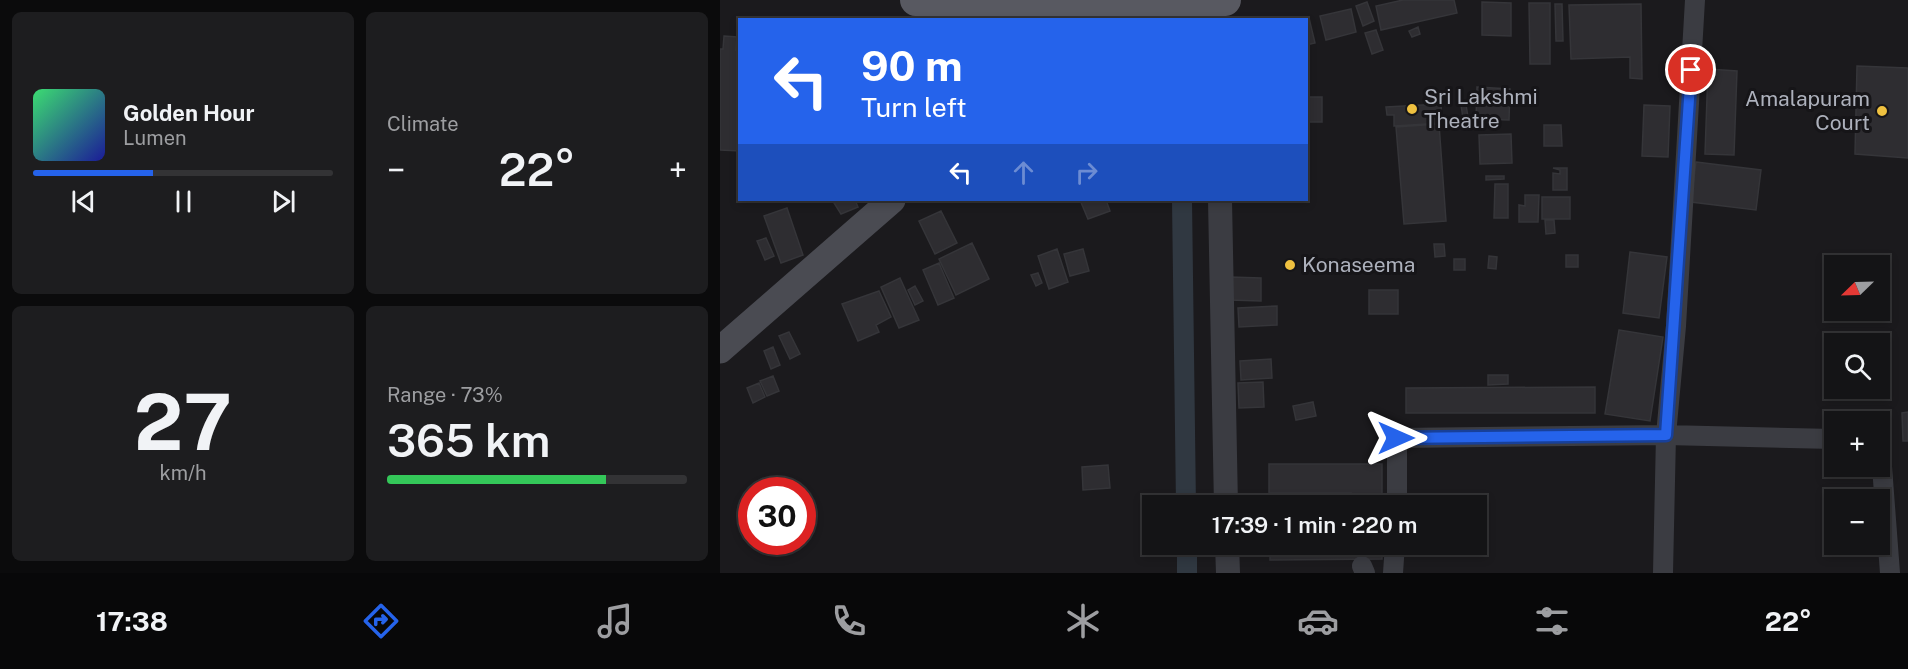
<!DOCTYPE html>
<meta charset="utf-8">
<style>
body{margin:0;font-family:"Public Sans",sans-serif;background:#1d1d1f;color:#f1f3f6;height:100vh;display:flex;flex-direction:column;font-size:22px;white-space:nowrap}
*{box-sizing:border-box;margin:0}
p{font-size:20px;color:#9d9ea1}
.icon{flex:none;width:33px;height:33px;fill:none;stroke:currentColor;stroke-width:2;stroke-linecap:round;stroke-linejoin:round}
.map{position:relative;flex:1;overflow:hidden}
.panel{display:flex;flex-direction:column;gap:12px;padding:12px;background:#0b0b0c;width:720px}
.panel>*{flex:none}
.hud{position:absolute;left:18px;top:18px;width:570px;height:183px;border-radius:0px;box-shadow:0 3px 9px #0003,0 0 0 2px #333335;background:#2563eb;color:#fff;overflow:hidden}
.needle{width:39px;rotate:247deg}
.controls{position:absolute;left:1104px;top:255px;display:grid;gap:12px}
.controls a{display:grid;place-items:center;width:66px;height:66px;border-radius:0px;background:#141416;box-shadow:0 3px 9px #0003,0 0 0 2px #333335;font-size:30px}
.speed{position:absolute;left:18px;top:477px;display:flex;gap:12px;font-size:30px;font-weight:700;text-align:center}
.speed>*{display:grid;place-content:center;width:78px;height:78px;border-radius:50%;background:#141416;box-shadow:0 3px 9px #0003,0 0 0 2px #333335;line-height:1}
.speed .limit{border:9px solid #d22;background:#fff;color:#111}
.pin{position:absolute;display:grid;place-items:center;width:51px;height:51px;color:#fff;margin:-26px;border:3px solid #fff;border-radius:50%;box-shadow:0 2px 6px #0007}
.me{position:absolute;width:66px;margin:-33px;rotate:90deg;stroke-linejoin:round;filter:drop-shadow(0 0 4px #0008)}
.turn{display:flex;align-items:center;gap:21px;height:126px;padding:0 24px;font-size:27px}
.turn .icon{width:78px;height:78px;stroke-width:2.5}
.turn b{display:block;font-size:42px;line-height:51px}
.lanes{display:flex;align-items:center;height:57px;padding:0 24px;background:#0003;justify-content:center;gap:30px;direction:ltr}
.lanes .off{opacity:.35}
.big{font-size:45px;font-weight:600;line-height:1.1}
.panel .tile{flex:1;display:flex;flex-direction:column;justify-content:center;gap:9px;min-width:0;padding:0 21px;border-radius:9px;background:#1d1d1f}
.panel .dial{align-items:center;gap:0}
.dial b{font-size:78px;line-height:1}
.song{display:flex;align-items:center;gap:18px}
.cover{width:72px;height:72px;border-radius:9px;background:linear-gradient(135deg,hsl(140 70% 55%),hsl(240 70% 35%))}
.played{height:6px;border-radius:3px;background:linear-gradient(90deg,#2563eb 40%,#333335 40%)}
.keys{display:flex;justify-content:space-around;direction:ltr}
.heat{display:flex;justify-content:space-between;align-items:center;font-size:33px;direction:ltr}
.charge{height:9px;border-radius:4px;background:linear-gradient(90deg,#34c759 73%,#333335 0)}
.panel .tiles{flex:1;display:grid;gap:12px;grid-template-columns:repeat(2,1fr)}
.trip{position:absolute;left:422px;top:495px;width:345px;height:60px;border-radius:0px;background:#141416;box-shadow:0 3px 9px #0003,0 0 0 2px #333335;font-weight:600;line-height:60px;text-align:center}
.dock{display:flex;height:96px;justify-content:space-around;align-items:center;background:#080809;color:#9d9ea1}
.dock .icon{width:42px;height:42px}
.dock .current{color:#2563eb}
.dock b{font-size:27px;color:#f1f3f6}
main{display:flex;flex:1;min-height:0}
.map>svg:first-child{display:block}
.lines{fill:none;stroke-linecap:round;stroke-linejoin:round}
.canal{stroke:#303841;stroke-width:20}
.building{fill:#2e2d31;stroke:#353539;stroke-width:1.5}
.minor{stroke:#3b3c42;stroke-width:20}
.tertiary{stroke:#3b3c42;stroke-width:24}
.secondary{stroke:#4a4b52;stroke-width:27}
.primary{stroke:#585961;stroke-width:32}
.route-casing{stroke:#184099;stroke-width:15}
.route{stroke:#2563eb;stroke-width:10}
.poi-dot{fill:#efc140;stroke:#161518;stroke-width:2}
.labels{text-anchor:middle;stroke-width:6;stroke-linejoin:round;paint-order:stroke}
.poi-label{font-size:21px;fill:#adb1bc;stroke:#161518;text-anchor:start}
</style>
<main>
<section class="panel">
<div class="tiles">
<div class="tile">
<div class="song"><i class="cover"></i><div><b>Golden Hour</b><p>Lumen</p></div></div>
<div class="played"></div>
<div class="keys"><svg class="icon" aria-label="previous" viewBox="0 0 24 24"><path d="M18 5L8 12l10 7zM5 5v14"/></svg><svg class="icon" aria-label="pause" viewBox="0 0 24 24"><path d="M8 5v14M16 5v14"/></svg><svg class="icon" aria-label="next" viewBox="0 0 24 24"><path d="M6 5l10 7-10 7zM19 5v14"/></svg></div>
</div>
<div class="tile"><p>Climate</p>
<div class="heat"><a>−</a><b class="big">22°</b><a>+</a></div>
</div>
<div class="tile dial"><b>27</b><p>km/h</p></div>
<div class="tile"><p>Range · 73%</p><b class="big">365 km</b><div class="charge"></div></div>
</div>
</section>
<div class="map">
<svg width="1188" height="573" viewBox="0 0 1188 573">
<rect width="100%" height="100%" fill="#1b1a1d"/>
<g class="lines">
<path class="canal" d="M462,200L466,506
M467,544V573"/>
</g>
<path class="building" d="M683,0H734L737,13L661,30L656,6Z
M647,2L654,21L643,26L636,6Z
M762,2L791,3V36L762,35Z
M809,3H830V64H810Z
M835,4H842L843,41H836Z
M921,4L922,79L910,78V57L851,59L849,5Z
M631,9L636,32L606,40L600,16Z
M589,18L595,43L586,45V20H581Z
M698,27L700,34L692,37L689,31Z
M656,30L663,50L652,54L645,33Z
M4,36L17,37L16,50H20V151L0,150V49H3Z
M1137,66L1188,68V158L1135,154Z
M988,69L1017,71L1014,155L985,154Z
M757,87L790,89L789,120L756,119Z
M586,97H602V122H588Z
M721,104L722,123L674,126V115H667L666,107Z
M741,105H746L748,117L743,118Z
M924,105L950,106L948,157L922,156Z
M719,124L726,221L684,224L676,127Z
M824,125H841L842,146H824Z
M791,134L792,163L760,164L759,135Z
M976,162L1041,170L1036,210L971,202Z
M833,168H847V190H833V173L840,174V170Z
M766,176H784V179L766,180Z
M775,184H788V218H774Z
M805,195H819L818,222H799V205L805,206Z
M822,197H850V219H822Z
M116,200H135L138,207L121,214L114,203L117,202Z
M360,200H386L390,211L368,219Z
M67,208L83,255L61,263L44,216Z
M221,211L237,243L215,254L199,221Z
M825,220H834L835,233L826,234Z
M46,238L54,256L45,260L37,241Z
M252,243L269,279L236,295L219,259Z
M714,244H724L725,256L715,257Z
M337,249L348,282L329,289L318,256Z
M363,249L369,271L350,276L344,254Z
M910,252L947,257L939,318L903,313Z
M846,255H858V267H846Z
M769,256L777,257L776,269L768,268Z
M734,259H745V270H734Z
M219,263L234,298L218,305L203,270Z
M318,273L322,283L316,286L311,275Z
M510,277L541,278V301L510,300Z
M180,278L199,320L179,328L161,287Z
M195,286L203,301L195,305L188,290Z
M649,290H678V314H649Z
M159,291L171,317L156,325L159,332L138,341L122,304Z
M557,306V325L519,327L518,308Z
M899,330L943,337L930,421L885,414Z
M69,332L80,354L70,359L59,336Z
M53,347L60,365L51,369L44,351Z
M551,359L552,378L521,380L520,361Z
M768,375H788V384L768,385Z
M53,376L59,391L47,396L40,381Z
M543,382L544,407L519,408L518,383Z
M39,383L45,397L33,403L27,388Z
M875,387V413H686V388Z
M593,402L596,416L576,420L573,406Z
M1188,412V441H1183L1182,413Z
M549,464H662V506H631V493H549Z
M388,465L390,488L363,490L362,467Z
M618,495V506H574V496Z
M550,544H662V559L550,560Z"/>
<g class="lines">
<path class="minor" d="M1160,440L1170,573
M677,506V438L946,435L1114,439
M642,566L645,573
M673,573L675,544
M943,573L946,435L956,326L975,0"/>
<path class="tertiary" d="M500,200L506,506
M507,544L508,573"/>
<path class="secondary" d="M0,350L172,200"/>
<path class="primary" d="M196,0L395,6L505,0"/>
</g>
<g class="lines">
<defs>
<path id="route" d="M676,438L946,435L971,70"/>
</defs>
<use href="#route" class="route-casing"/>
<use href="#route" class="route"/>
</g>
<g class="poi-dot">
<circle cx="692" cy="109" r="6"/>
<circle cx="1162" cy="111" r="6"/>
<circle cx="570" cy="265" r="6"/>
</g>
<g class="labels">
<g class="poi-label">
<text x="704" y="104">Sri Lakshmi<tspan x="704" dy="24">Theatre</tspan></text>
<text x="1150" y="106" text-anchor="end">Amalapuram<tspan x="1150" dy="24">Court</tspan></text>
<text x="582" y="272">Konaseema</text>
</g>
</g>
</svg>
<div class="controls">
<a><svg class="needle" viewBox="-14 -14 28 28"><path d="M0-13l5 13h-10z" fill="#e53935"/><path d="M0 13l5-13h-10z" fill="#9d9ea1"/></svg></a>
<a><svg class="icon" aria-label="search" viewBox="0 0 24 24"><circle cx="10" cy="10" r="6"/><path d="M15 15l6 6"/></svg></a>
<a>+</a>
<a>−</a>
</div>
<div class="speed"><div class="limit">30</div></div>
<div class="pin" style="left:971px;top:70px;background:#d93025"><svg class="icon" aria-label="arrive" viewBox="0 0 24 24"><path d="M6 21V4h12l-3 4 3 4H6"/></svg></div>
<svg class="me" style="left:676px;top:438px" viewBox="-20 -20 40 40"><path d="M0-17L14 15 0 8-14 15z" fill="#2563eb" stroke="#fff" stroke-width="4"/></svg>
<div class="trip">17:39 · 1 min · 220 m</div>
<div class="hud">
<div class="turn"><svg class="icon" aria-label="left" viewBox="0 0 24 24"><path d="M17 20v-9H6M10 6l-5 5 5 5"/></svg><div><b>90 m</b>Turn left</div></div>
<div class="lanes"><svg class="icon" aria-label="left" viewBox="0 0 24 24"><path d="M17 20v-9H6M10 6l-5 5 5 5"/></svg><svg class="icon off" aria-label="ahead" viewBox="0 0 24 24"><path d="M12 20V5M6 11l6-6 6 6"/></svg><svg class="icon off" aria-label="right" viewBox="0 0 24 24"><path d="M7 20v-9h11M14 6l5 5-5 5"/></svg></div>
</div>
</div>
</main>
<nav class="dock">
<b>17:38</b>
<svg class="icon current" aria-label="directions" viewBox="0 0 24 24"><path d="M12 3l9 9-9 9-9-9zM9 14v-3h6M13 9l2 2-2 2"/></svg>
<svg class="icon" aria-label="music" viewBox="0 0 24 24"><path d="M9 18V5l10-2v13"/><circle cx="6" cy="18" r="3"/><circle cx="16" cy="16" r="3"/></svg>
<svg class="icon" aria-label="phone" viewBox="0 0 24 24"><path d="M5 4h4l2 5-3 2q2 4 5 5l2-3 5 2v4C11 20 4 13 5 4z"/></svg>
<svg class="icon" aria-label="climate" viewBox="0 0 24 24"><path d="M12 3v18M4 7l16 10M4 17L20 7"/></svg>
<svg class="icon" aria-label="car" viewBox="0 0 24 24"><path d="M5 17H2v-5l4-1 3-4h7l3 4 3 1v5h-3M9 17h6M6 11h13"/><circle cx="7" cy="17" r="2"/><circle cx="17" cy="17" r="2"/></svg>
<svg class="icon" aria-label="filters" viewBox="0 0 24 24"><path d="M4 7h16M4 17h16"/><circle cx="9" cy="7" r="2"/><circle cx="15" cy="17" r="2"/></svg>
<b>22°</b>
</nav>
